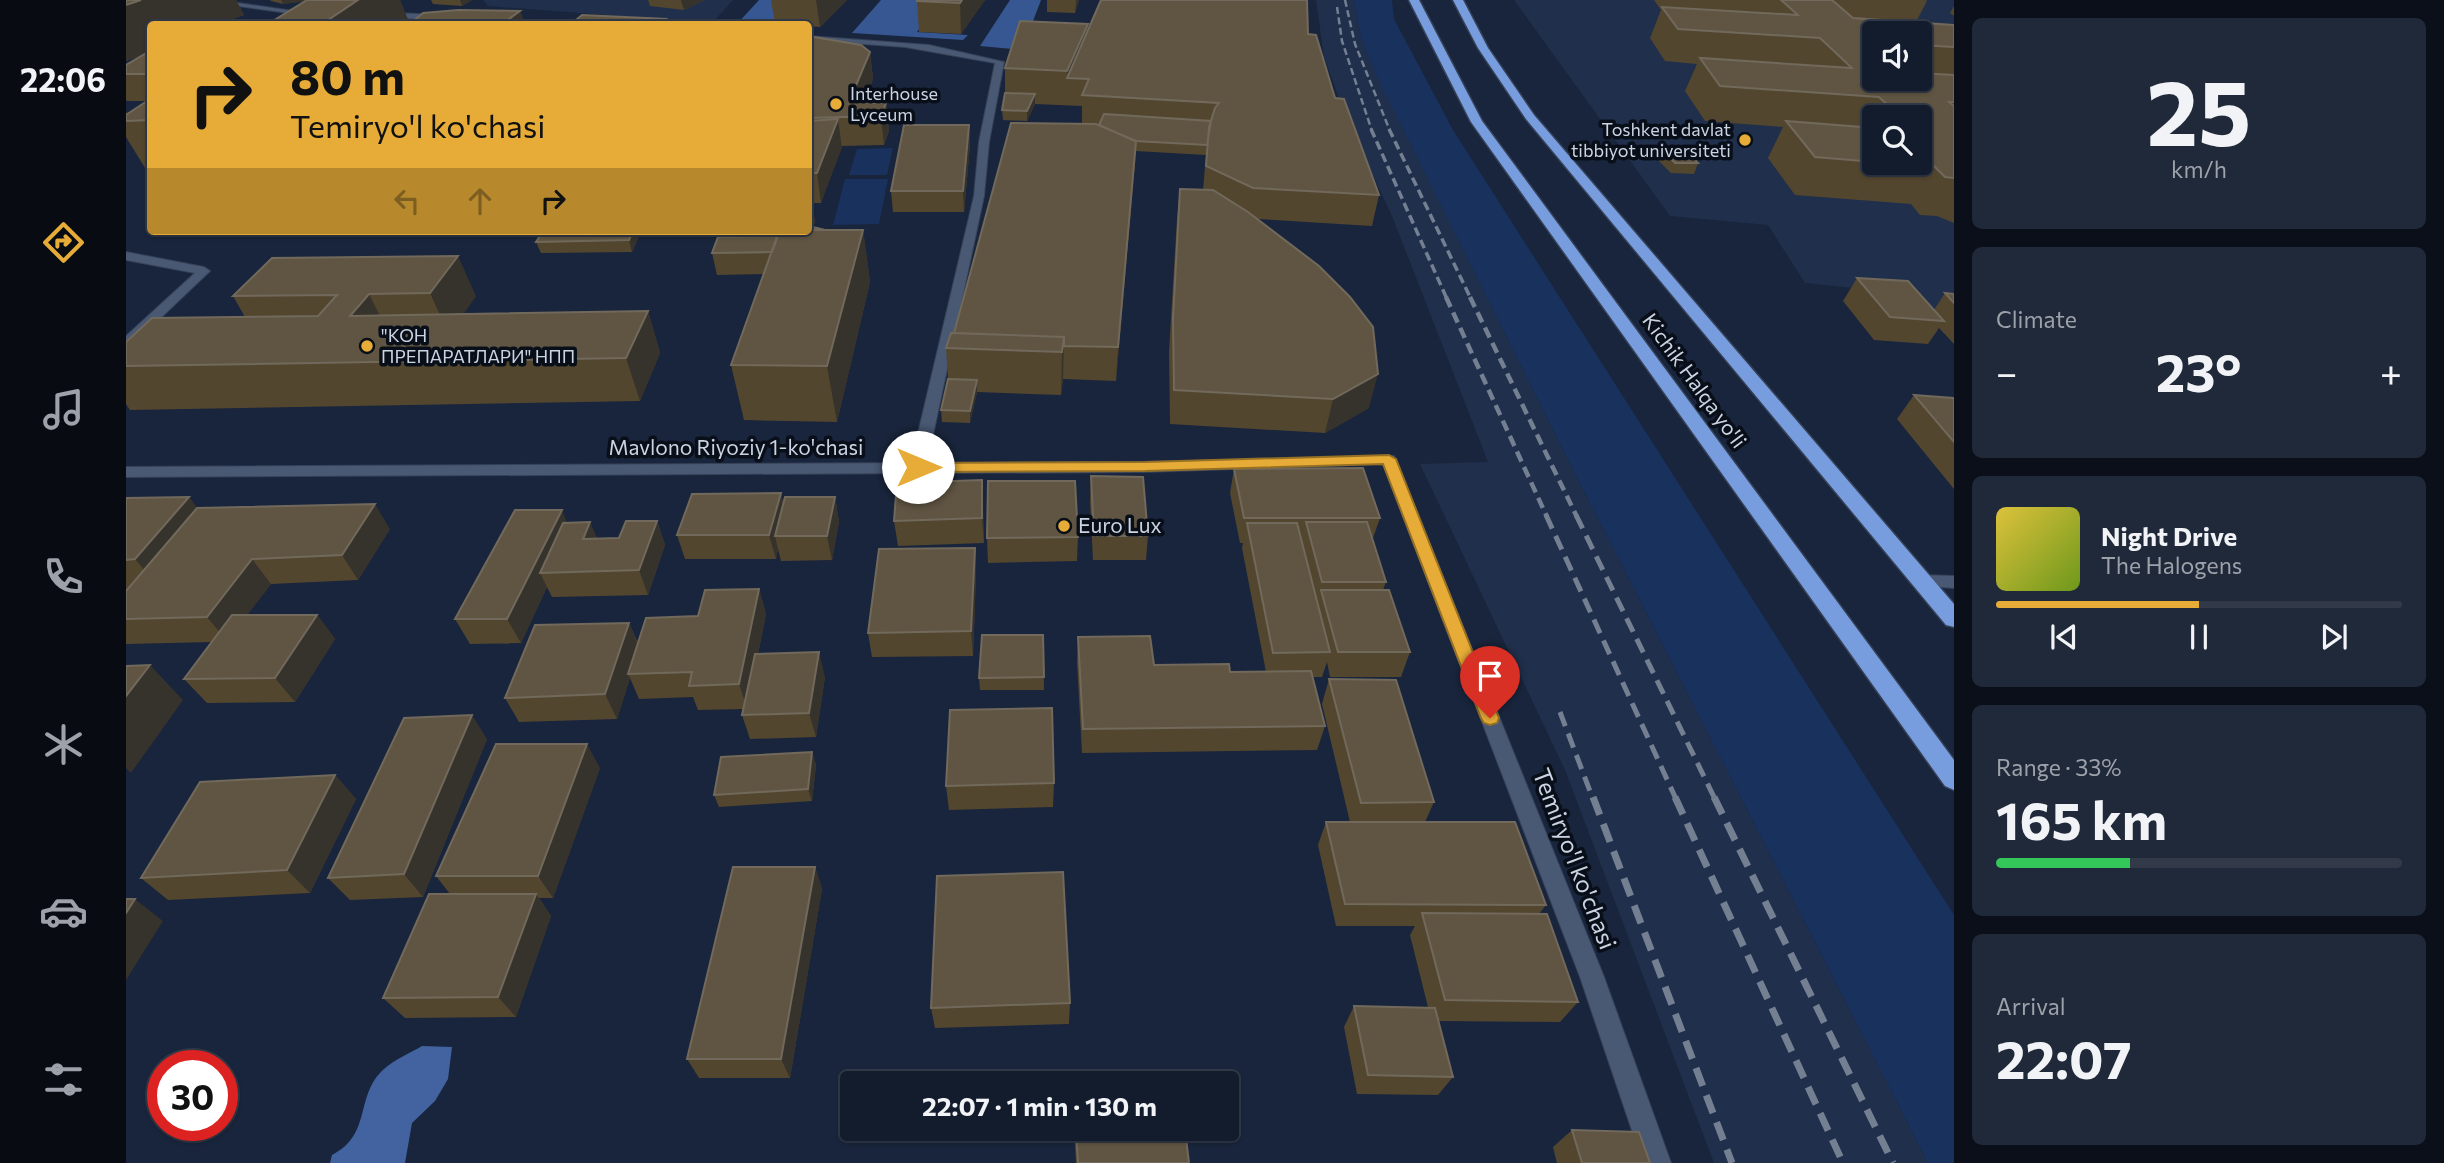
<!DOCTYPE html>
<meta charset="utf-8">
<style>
body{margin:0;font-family:Commissioner,sans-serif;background:#202939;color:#f1f3f6;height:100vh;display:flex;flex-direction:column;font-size:26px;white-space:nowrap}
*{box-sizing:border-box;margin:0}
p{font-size:23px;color:#9da1aa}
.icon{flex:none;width:38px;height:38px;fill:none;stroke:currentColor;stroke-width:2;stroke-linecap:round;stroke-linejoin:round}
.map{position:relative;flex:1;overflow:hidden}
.panel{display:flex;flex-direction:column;gap:18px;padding:18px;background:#0a0f19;width:490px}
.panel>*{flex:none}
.guide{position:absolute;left:21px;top:21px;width:665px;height:214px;border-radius:7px;box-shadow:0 2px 5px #0004,0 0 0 2px #323a49;background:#e7ac37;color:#111;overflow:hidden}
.tools{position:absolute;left:1736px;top:21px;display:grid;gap:14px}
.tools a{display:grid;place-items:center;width:70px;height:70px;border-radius:7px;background:#131c2d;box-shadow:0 2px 5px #0004,0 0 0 2px #323a49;font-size:35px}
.speed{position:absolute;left:21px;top:1050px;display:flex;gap:14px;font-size:35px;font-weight:700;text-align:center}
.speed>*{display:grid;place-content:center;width:91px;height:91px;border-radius:50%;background:#131c2d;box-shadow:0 2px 5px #0004,0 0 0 2px #323a49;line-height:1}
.speed .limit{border:10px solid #d22;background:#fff;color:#111}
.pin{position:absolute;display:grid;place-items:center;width:60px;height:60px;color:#fff;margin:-72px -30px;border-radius:50% 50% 50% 0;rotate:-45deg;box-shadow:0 0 7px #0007}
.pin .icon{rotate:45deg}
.me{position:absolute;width:77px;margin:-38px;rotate:90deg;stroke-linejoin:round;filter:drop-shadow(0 0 5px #0008)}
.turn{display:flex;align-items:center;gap:24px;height:147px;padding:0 28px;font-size:32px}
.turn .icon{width:91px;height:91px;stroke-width:2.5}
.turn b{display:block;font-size:49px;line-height:60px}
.lanes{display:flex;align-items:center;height:66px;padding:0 28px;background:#0003;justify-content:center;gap:35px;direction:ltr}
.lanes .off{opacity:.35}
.big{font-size:52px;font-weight:700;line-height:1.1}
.panel .tile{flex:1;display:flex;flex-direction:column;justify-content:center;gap:10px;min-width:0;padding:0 24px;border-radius:10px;background:#202939}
.panel .dial{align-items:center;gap:0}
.dial b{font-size:91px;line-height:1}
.song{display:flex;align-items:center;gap:21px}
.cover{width:84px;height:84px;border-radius:10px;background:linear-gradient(135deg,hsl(50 70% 55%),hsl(80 70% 35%))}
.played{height:7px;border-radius:4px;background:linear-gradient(90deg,#e7ac37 50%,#323a49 50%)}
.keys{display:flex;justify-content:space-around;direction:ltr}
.heat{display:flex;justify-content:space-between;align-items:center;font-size:38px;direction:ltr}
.charge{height:10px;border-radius:5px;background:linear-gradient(90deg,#34c759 33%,#323a49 0)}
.trip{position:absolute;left:714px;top:1071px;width:399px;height:70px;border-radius:7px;background:#131c2d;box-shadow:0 2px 5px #0004,0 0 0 2px #323a49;font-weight:700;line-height:70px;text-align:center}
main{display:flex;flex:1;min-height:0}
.tab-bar{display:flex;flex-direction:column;width:126px;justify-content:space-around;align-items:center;background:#080b12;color:#9da1aa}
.tab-bar .icon{width:49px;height:49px}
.tab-bar .active{color:#e7ac37}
.tab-bar b{font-size:32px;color:#f1f3f6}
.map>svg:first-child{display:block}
.built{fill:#202f4b;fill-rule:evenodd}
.green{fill:#19315d}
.forest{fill:#365792}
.water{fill:#4263a0}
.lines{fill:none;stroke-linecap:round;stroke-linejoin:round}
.street-casing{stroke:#354157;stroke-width:2}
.highway-casing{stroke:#354157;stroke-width:3}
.street{fill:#495873;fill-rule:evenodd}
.highway{fill:#789dde;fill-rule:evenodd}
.rail-far4{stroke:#747f92;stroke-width:2.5;stroke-dasharray:7 3.5;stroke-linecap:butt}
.rail-far3{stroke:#747f92;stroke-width:3.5;stroke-dasharray:9 4.5;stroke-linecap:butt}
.rail-far2{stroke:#747f92;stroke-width:4.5;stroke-dasharray:11 6;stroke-linecap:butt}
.rail-far1{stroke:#747f92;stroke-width:5;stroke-dasharray:15 8;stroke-linecap:butt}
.rail{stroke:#747f92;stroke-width:7;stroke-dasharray:19 10;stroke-linecap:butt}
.wall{fill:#53462f;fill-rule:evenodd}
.shaded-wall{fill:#36322c}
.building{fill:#605542;stroke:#71695b;stroke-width:2}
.route{fill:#e7ac37;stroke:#967024;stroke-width:2}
.poi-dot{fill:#e7ac37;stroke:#090f19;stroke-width:2.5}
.labels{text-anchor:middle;stroke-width:7;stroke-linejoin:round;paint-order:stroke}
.far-poi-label{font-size:18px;fill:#cbd4e3;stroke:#090f19;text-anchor:start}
.street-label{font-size:21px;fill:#cbd4e3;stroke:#090f19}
.poi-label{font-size:21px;fill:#cbd4e3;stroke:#090f19;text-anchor:start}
.near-street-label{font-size:24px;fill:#cbd4e3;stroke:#090f19}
</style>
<main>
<nav class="tab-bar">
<b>22:06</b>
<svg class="icon active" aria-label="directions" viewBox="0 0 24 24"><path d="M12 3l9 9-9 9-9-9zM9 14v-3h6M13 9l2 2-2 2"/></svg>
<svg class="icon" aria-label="music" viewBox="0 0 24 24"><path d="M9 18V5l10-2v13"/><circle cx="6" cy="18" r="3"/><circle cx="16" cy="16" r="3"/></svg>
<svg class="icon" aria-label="phone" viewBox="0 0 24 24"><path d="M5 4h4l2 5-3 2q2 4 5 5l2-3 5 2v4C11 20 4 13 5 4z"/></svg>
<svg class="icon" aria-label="climate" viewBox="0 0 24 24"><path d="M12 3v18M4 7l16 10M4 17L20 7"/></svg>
<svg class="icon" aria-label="car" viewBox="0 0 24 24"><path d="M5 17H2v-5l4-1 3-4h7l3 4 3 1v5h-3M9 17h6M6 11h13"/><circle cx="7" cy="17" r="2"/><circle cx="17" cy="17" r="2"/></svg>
<svg class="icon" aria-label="filters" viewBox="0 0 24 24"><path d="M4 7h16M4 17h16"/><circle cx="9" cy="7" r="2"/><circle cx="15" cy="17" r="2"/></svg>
</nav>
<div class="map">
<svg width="1828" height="1163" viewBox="0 0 1828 1163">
<rect width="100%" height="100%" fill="#19253c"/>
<path class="built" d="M357,0H607L586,23L362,6Z
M1190,0H1228L1235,37L1343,261L1444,464L1802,1163H1588L1439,770L1294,464L1362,462L1266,216L1221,120L1198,57Z
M1388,0H1828V316L1782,313L1757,291L1679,283L1642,225L1544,216ZM1748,33H1794V79H1748ZM1748,117H1794V163H1748Z"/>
<path class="green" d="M1228,0H1266L1268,19L1327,130L1828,915V1163H1802L1444,464L1251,77L1235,37Z
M767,148L761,175H723L731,149Z
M719,179H762L753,224L707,225Z"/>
<path class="forest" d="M633,0H675L648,24H611Z
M755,0H816L791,32L842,35L837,40L726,33Z
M884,0H915L896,50L854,46Z"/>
<path class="water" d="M296,1046L326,1047L322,1079L309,1101L286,1123L279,1163H204L206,1155C247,1134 228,1096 258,1069C268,1060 284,1053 296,1046Z"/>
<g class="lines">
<defs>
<path id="street" d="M69,0H91L188,14L184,16Z
M269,13L316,15L354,24L253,16Z
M682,36L803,45L878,62L863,142L858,196L801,463L1019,462L1268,456L1478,977L1545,1163H1517L1454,977L1257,464L1019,472L0,477V467L785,463L848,196L853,142L869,63L779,47L682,40Z
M0,252L78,267L84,271L5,346L0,347V336L69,273L0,260Z
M1795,575L1828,576V588L1789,585L1786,581L1789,577Z"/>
<path id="highway" d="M1283,0H1293L1356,121L1828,760V790L1819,786L1345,122Z
M1327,0H1337L1362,48L1408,115L1828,604V627L1820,625L1400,119L1352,48Z"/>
</defs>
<use href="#street" class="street-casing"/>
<use href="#highway" class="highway-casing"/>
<use href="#street" class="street"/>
<use href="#highway" class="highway"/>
<path class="rail-far4" d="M1219,0L1229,44L1264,131
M1211,7L1216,41L1246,131"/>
<path class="rail-far3" d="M1245,129L1321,299
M1263,129L1345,299"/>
<path class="rail-far2" d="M1320,297L1421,517
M1344,297L1451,517"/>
<path class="rail-far1" d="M1420,515L1550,799
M1450,515L1589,799
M1434,712L1467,799"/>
<path class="rail" d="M1467,797L1606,1163
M1549,797L1717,1163
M1588,797L1767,1163"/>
</g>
<path class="wall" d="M0,0H110L118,15L92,24H24V176L0,137V111L1,114L22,101H1L0,100V65L18,55L0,61Z
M144,0H274L283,23L394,11L399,24H142L179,1L157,4L145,1Z
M305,0H346L336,6L307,4Z
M522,0H578L558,10L524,6Z
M645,0H721L694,27L682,26V24H649Z
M791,0H859L835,34L793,32Z
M921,0H953L949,13L921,12Z
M1528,0H1800L1801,1L1790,22L1828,25V223L1811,216L1794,215L1785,204L1669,195L1642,158L1657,127L1579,121L1559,91L1571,64L1539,61L1524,38L1535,10ZM1748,33H1794V79H1748ZM1748,117H1794V163H1748Z
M1828,6V16L1824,13Z
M962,30L1182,34L1253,195L1246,226L1132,219L1243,408L1199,433L1044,424L1043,352L1051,219L1054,189L1077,190L1080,155L1010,151L990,381L937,379L935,395L851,392L844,423L816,422L815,410L822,379L820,348L828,333L973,124L956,123V106L909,104L901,121L877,120L876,110L879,93V68Z
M682,36L744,52L747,79L738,102L760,103L763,131L758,145L715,146L695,203H686L689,222L687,227L699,230H737L744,282L711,422L618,420L605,365L638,274L591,275L586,253L598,237L596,231H682Z
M843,125L844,145L838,212H767L765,191Z
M1537,151L1572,163L1568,174L1545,173L1533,161Z
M417,231H515L506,252L415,253L410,242Z
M146,258L350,296L337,314L522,311L534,353L514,401L4,410L0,404V342L119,317L107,296Z
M1731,278L1808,310L1819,293L1828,294V344L1813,328L1802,344L1748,340L1717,301Z
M1788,395L1828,398V489L1771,419Z
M1108,469L1254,518L1246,541L1260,582L1257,590L1284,652L1275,677H1204L1201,662L1196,677H1187L1199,726L1191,750L956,753L951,662L952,637L1028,665L1104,672H1140L1116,548L1117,543H1114L1104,493Z
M965,476L1022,536L1020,560H967L964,501Z
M856,480L858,543L772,546L768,521Z
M655,493L657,504L709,497L713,522L706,560L655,561L652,549L650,559H559L551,535Z
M63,497L71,508L264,529L232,580L145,584L121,615H191L209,639L169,702L81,703L58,679L86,642L0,644V498Z
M531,521L539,545L522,595L426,597L421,587L395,643L344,644L329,619L441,523L471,539L493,538Z
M952,537L951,561L862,563L861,538Z
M849,548L850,573L847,656L746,657L742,633Z
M633,589L640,614L632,654L699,677L690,737L624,739L616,715L618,709L572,710L567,697L513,699L504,678L491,719L393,722L379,698L503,623L512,643Z
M917,635L918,690H854L853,678Z
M1203,679L1308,802L1299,822L1420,905L1413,914L1452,1002L1434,1022L1312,1021L1327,1077L1312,1095L1231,1094L1218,1027L1228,1006L1302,1007L1284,935L1289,926H1210L1192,845L1200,822H1224L1196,704Z
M361,739L297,897L224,900L202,878Z
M686,752L690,765L686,801L593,807L588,795Z
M474,768L427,898H413L425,916L390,1017L279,1018L257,998L324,894L310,876Z
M209,775L230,799L184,893L42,900L15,878Z
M928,783L927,807L823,810L820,786Z
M689,867L696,889L664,1078H573L561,1059Z
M944,1003L943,1024L809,1028L805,1008Z
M948,1129H1059L1063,1163H950Z
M1446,1130L1524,1163H1431L1427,1147Z"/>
<path class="shaded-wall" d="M15,0H110L118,15L92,24H24V53L0,61V5Z
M155,0H182V1L157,4Z
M232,0H274L283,22L281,24H196Z
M334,0H346L336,6Z
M555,0H578L558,10Z
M690,0H721L694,27Z
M836,0H859L835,34L834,3Z
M950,0H953L949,13Z
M394,11L399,24H376Z
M962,24L961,56L941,78V71Z
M744,52L747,79L732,117L723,102Z
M909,94V104L901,121V111Z
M760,103L763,131L758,145L755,116Z
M712,119L716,148L695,203L691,173Z
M843,125L844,145L838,212L837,191Z
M1010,141L1008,170L990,381L992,347Z
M685,200L689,222L685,235H684L682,224V210Z
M737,230L744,282L711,422L701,366Z
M507,231H515L506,252L503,240Z
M332,256L350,296L323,335L304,293Z
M243,294L264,336L224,316Z
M522,311L534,353L514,401L500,358Z
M938,337L937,379L935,395L936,352Z
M1252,374L1243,408L1199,433L1207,399Z
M851,380V392L844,423V411Z
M856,480L857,504L858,543L856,518Z
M655,493L661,518L649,536L652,549L650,559L643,535Z
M63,497L90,533L39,595L9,559Z
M709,497L713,522L706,560L701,536Z
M249,504L264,529L232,580L216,555Z
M436,510L446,535L414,573L421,587L395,643L381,619Z
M531,521L539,545L522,595L513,570Z
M464,522L475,547L457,539Z
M849,548L850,573L847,656L845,631Z
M126,559L145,584L101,641L81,617Z
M633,589L640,614L621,709L613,684Z
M191,615L209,639L169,702L149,678Z
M503,623L513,647L502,674L504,678L491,719L479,694Z
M693,652L699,677L690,737L683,713Z
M24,665L57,700L5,773L0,768V696Z
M346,715L361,739L297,897L278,874Z
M461,744L474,768L427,898L412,876Z
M686,752L690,765L686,801L682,789Z
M209,775L230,799L184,893L161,870Z
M689,867L696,889L664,1078L655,1059Z
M410,894L425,916L390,1017L372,997Z
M9,899L37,921L0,980V913Z"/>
<path class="building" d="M0,0H15L0,5Z
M181,0H232L196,24H142Z
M791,0H836L834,3L791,1Z
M975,0H1181L1182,34L1190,35L1209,98L1218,99L1253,195L1127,188L1080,166L1083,127L1089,108L1093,103L956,95L963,79L941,78Z
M1655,0H1706L1727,18L1828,25V47L1794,45V33H1748V79H1794V73L1828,75V102H1823L1828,106V178L1819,177L1808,166L1761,163H1794V117H1774L1753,97L1594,86L1574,58L1726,68L1694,38L1552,29L1536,7L1672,15Z
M332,10L394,11L376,24H365L364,23H285L297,13Z
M456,15L540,19L536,24H445Z
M894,21L962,24L941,71L879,68Z
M272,23H364L363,24H269Z
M682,36L735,45L744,52L723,102L760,103L755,116L682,118Z
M24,51V74H0V65Z
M879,93L909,94L901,111L876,110Z
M24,99V120L0,121V115Z
M978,114L1085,121L1081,145L1009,141L973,125Z
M712,119L691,173H682V121Z
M1660,121L1748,128V162L1689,157Z
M885,123L970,124L1010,141L992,347L938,346V337L828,333Z
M778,125H843L837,191H765Z
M1537,151H1560L1572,163H1549Z
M1054,189L1087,190L1122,212L1193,266L1224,297L1247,327L1252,374L1207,399L1048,390L1047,318Z
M682,226H683L699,230H682Z
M682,230H737L701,366L605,365L653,231H682Z
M417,231H507L503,240L410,242Z
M652,236L646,252L586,253L592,237Z
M332,256L304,293L243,294L224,316L522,311L500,358L0,366V342L26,318L192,316L211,295L107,296L146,258Z
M1731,278L1782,281L1818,321L1764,317Z
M1819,293L1828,294V303Z
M825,333L938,337L936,352L820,348Z
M822,379L851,380L844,411L815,410Z
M1788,395L1828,398V442Z
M1237,468L1254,518H1118L1108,469Z
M965,476L1017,477L1022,536H968Z
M856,480V518L768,521L771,483Z
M862,481H949L952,537L861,538Z
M655,493L643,535H551L566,494Z
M63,497L9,559L0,560V498Z
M659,497H709L701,536H649Z
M249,504L216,555L126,559L81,617L0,619V591L71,508Z
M389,510H436L381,619H329Z
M500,521H531L513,570L414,573L437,523L464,522L457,539L493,538Z
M1180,522H1241L1260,582H1196Z
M1121,523H1171L1204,652L1147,653Z
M849,548L845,631L742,633L753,549Z
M633,589L613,684L563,686L566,672L502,674L520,618L572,616L579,590Z
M1195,590H1263L1284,652H1212Z
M106,615H191L149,678L58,679Z
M503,623L479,694L379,698L409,625Z
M856,635H917L918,677L853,678Z
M1024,636L1028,665L1103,664L1104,672L1185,671L1199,726L957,729L952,637Z
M693,652L683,713L616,715L629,654Z
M24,665L0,696V666Z
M1203,679L1270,680L1308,802L1235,803Z
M926,708L928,783L820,786L824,710Z
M346,715L278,874L202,878L278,718Z
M370,744H461L412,876H310Z
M686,752L682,789L588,795L595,757Z
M209,775L161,870L15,878L74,782Z
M1200,822H1389L1420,905L1219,904Z
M607,867H689L655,1059H561Z
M937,872L944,1003L805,1008L811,876Z
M303,894H410L372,997L257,998Z
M0,899H9L0,913Z
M1296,913L1421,914L1452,1002L1319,1000Z
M1228,1006L1309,1008L1327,1077L1242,1075Z
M950,1129H1059L1063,1163H952Z
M1446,1130L1513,1132L1524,1163H1456Z"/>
<path class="route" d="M1263,455L1270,459L1373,718L1371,723L1364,725L1358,723L1355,718L1257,464L1019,471L792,472L785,467L792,463L1019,462Z"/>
<g class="poi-dot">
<circle cx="710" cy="104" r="7"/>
<circle cx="1619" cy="140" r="7"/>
<circle cx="241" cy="346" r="7"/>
<circle cx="938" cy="526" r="7"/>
</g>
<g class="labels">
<g class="far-poi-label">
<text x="724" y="100">Interhouse<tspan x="724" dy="21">Lyceum</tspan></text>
<text x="1605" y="136" text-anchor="end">Toshkent davlat<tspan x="1605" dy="21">tibbiyot universiteti</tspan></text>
<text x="255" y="342">"КОН<tspan x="255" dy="21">ПРЕПАРАТЛАРИ" НПП</tspan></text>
</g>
<g class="street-label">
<text transform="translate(1568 381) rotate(54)" y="7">Kichik Halqa yo'li</text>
<text x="610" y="455">Mavlono Riyoziy 1-ko'chasi</text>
</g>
<g class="poi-label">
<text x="952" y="533">Euro Lux</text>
</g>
<g class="near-street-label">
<text transform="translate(1448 859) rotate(69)" y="8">Temiryo'l ko'chasi</text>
</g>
</g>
</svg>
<div class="tools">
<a><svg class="icon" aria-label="sound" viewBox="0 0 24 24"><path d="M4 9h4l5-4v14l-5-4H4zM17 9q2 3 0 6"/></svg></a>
<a><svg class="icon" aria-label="search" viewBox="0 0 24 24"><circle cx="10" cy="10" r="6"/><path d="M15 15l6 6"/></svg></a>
</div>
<div class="speed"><div class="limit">30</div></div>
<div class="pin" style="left:1364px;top:718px;background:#d93025"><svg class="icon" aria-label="arrive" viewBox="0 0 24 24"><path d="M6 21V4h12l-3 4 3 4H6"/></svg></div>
<svg class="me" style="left:792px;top:467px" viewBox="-20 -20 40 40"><circle r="19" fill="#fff"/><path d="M0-13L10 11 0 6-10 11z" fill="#e7ac37"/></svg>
<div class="trip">22:07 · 1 min · 130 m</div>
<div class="guide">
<div class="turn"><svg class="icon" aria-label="right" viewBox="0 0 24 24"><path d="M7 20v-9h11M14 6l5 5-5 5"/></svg><div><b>80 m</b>Temiryo'l ko'chasi</div></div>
<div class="lanes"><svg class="icon off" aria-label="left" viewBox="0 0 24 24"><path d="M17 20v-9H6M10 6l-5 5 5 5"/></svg><svg class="icon off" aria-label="ahead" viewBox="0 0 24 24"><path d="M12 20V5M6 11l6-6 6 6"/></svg><svg class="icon" aria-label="right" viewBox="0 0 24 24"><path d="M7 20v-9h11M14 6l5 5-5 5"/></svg></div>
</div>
</div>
<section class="panel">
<div class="tile dial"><b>25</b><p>km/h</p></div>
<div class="tile"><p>Climate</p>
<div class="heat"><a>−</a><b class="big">23°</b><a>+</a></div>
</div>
<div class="tile">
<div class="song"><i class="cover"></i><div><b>Night Drive</b><p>The Halogens</p></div></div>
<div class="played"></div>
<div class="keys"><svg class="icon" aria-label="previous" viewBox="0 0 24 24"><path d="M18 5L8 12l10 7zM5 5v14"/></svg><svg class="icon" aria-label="pause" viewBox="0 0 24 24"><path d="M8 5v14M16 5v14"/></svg><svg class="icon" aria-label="next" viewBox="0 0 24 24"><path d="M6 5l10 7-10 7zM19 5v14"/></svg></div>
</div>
<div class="tile"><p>Range · 33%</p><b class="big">165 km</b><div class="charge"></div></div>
<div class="tile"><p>Arrival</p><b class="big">22:07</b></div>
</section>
</main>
